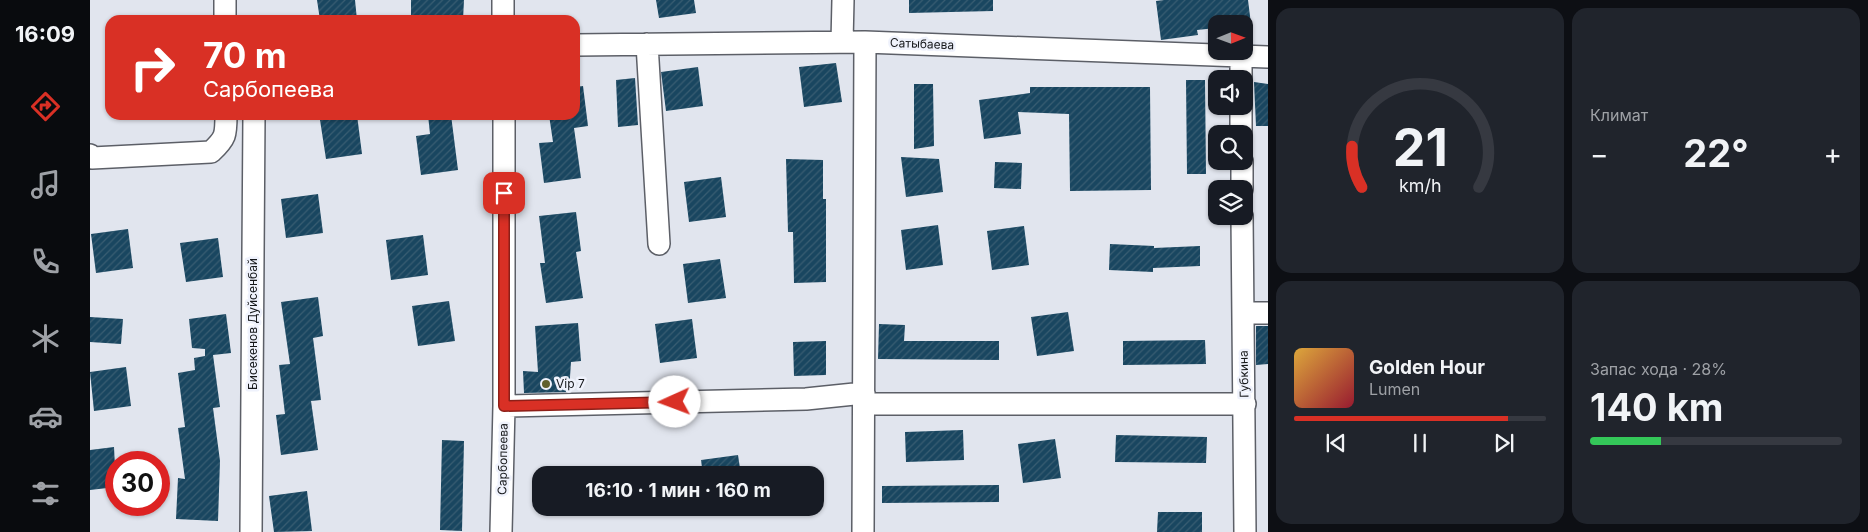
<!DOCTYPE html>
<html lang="ru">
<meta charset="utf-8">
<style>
body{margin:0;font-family:Inter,sans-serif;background:#20242c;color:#f1f3f6;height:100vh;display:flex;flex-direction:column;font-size:19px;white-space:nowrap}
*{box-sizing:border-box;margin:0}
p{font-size:16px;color:#9ea1a6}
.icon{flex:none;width:28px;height:28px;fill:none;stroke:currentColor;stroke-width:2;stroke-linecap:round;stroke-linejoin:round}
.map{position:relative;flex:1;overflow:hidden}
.panel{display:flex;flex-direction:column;gap:8px;padding:8px;background:#0d0f14;width:600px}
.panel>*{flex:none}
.guide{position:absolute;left:15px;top:15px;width:475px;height:105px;border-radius:15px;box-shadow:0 1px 4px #0004;background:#d93025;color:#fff;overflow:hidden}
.needle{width:32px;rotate:89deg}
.tools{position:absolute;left:1118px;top:15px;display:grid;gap:10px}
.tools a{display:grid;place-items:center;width:45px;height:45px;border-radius:10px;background:#171b24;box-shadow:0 1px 4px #0004;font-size:25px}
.speed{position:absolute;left:15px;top:451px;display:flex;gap:10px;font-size:25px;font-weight:700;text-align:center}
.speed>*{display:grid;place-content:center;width:65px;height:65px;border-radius:50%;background:#171b24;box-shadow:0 1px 4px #0004;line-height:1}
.speed .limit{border:8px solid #d22;background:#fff;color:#111}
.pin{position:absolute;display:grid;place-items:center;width:42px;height:42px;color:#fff;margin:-21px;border-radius:10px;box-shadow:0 2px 8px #0006}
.me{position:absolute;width:55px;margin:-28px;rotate:268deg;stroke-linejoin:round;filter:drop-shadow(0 0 4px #0008)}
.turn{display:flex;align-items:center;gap:18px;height:105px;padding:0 15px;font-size:22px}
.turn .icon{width:65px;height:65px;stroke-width:2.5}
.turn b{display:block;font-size:35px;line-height:42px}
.big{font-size:38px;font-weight:700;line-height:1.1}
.panel .widget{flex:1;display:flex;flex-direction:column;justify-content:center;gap:8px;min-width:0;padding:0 18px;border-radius:15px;background:#20242c}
.panel .dial{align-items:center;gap:0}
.dial svg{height:130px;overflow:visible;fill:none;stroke:#363941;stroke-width:7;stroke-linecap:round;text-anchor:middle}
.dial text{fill:#f1f3f6;stroke:none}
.song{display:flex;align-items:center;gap:15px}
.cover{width:60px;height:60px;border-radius:8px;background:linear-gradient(135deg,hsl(40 70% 55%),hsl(350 70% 35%))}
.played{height:5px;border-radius:2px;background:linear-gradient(90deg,#d93025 85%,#363941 85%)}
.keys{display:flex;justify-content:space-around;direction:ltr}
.heat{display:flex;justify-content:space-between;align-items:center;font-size:28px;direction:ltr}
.charge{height:8px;border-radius:4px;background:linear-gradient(90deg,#34c759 28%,#363941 0)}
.panel .tiles{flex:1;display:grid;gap:8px;grid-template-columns:repeat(2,1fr)}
.trip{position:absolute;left:442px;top:466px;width:292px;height:50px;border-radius:15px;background:#171b24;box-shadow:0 1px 4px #0004;font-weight:700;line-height:50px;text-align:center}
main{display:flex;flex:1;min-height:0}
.tab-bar{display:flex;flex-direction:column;width:90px;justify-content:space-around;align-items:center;background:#090b0e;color:#9ea1a6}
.tab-bar .icon{width:35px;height:35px}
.tab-bar .selected{color:#d93025}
.tab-bar b{font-size:22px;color:#f1f3f6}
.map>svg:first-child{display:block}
.building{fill:url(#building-hatch)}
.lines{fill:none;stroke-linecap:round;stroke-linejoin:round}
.minor-casing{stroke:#5c5f67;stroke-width:24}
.minor{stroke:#fff;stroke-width:21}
.route-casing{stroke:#8d1f18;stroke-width:12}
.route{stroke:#d93025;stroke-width:9}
.poi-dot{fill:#60602d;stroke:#eff2fc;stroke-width:2}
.labels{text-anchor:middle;stroke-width:5;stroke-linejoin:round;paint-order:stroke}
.street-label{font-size:12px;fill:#15171a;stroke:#eff2fc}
.poi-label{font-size:12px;fill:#15171a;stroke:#eff2fc;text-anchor:start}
</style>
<main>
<nav class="tab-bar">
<b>16:09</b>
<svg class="icon selected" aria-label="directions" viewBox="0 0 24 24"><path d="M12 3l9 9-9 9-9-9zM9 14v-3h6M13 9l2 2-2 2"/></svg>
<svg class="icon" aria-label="music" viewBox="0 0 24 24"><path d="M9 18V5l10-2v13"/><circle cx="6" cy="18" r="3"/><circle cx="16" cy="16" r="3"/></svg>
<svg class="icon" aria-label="phone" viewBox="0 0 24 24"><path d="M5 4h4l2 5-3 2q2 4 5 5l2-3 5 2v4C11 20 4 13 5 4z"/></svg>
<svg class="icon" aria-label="climate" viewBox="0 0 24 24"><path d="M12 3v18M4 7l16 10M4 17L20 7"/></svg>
<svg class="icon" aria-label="car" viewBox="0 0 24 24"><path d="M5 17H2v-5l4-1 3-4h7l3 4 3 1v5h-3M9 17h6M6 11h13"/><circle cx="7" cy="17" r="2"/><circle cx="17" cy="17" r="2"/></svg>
<svg class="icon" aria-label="filters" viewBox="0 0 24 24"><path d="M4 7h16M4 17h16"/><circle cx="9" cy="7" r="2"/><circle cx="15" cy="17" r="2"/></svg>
</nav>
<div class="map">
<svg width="1178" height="532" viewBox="0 0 1178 532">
<defs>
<pattern id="building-hatch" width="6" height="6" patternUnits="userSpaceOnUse" patternTransform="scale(1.25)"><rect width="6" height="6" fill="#194660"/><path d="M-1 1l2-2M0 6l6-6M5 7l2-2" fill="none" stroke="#395d72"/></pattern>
</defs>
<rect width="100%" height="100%" fill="#e1e5ee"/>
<path class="building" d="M227,0H265L267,20H230Z
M321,0H374L373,20H321Z
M566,0H604L606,13L569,18Z
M819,0H903V11L819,13Z
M1074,0H1158L1161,24H1126V28L1107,30L1108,35L1071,40L1066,1Z
M746,63L752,102L714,107L709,67Z
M608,67L613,106L576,111L571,72Z
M545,78L548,125L528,127L526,80Z
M1096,80H1115L1116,174H1097Z
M1164,82L1178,84V126H1166Z
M824,84H843L844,146L824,149Z
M493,86L498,126L484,128L491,178L454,183L449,143L463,142L459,115H485V87Z
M940,87H1060L1061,190L980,191L979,114L928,112L931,134L894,139L889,100L940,93Z
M267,115L272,154L236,159L230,120Z
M338,115H361L368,170L331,175L326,136L340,134Z
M811,157L849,159L853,192L816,197Z
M696,159L733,160V199H736V282L704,283L703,232H698Z
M905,162L932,163L931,189L904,188Z
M631,177L636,217L599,222L594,182Z
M228,194L233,233L196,238L191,199Z
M486,212L491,251L486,252L493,298L456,303L450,263H455L449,216Z
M848,225L853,265L816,270L811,230Z
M934,226L939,265L902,270L897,231Z
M38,229L43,268L6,273L1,234Z
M333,235L338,275L301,280L296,240Z
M128,238L133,277L96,282L90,243Z
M1020,244L1064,246V248L1110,246V266L1063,268V272L1019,270Z
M630,259L636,298L598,303L593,264Z
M228,297L233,336L223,338L231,400L221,401L228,450L191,455L186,415L195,414L189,365L200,364L191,302Z
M359,301L365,341L328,346L322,306Z
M978,312L984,351L947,356L941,317Z
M136,314L141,353L123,355L130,407L123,408L130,461L128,521L86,519L88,478L95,479L88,428L95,427L88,373L105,370L104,358L115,356V349L102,348L99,319Z
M0,317L33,319L31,344L0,342Z
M602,319L607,358L570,363L565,324Z
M488,323L491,361L481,362L479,392L434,393L433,371L448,372L445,326Z
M789,324L815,325L814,341H909V360L788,359Z
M1166,326H1178V364L1166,365Z
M1115,340L1116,364L1033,365V341Z
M736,341V375L704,376L703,342Z
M36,367L41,406L4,411L0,372Z
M873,430L874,460L816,462L815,432Z
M1026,435L1117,437L1116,463L1025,462Z
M965,439L971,478L933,483L928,444Z
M352,440L374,441L372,531L350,530Z
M24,447L26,487L0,490V450Z
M648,455L651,475H613L611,460Z
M909,485V502L792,503V486Z
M217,491L222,531L184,532L179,496Z
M1068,512H1112V532H1067Z"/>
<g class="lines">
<defs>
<path id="minor" d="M135,0V20
M413,0V20
M752,42L753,0
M557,44L569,244
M485,45L775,42L1178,57
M1151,56V79
M1151,106V134
M0,155L2,158L121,152C136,138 136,135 136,115
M1152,161V189
M1152,216L1155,532
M1154,313H1178
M774,404H1155
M414,406L716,399L774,393
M161,532L164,115
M411,532L414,406V115
M773,532L775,42"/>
</defs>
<use href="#minor" class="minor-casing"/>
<use href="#minor" class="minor"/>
</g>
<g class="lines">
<defs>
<path id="route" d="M414,193V406L585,402"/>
</defs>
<use href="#route" class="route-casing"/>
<use href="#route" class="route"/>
</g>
<circle class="poi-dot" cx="456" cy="384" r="5"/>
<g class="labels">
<g class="street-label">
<text transform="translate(832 44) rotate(2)" y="4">Сатыбаева</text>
<text transform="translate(163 324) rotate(-90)" y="4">Бисекенов Дуйсенбай</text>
<text transform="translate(1154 374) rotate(-91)" y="4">Губкина</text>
<text transform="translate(413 459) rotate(-89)" y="4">Сарбопеева</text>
</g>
<g class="poi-label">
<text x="466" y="388">Vip 7</text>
</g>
</g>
</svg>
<div class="tools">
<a><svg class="needle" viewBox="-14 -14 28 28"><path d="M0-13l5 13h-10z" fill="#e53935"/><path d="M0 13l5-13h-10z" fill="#9ea1a6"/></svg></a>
<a><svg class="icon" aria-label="sound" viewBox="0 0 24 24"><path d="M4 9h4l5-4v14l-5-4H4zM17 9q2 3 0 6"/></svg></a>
<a><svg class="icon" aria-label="search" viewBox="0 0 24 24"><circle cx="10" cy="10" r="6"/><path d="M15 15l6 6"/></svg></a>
<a><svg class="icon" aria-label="layers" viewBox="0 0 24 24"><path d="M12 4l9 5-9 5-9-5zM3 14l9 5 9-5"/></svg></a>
</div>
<div class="speed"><div class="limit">30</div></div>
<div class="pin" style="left:414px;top:193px;background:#d93025"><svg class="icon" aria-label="arrive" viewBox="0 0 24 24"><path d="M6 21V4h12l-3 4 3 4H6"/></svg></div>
<svg class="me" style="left:585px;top:402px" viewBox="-20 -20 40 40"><circle r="19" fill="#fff"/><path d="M0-13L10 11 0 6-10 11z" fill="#d93025"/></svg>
<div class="trip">16:10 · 1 мин · 160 m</div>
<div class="guide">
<div class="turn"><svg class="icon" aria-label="right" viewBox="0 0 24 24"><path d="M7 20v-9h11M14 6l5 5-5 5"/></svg><div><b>70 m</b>Сарбопеева</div></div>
</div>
</div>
<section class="panel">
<div class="tiles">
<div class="widget dial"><svg viewBox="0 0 100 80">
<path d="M14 69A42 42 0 1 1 86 69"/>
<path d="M14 69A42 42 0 0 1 8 44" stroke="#d93025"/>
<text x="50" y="56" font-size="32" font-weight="700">21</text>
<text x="50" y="72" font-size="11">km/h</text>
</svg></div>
<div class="widget"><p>Климат</p>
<div class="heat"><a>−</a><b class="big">22°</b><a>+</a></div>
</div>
<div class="widget">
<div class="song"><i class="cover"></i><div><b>Golden Hour</b><p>Lumen</p></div></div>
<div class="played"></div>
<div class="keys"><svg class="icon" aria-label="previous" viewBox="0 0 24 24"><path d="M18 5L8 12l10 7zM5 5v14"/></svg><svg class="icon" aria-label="pause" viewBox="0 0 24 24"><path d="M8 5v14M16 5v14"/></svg><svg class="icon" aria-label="next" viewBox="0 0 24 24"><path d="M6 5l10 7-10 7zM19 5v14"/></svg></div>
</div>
<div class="widget"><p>Запас хода · 28%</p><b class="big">140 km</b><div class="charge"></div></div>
</div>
</section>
</main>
